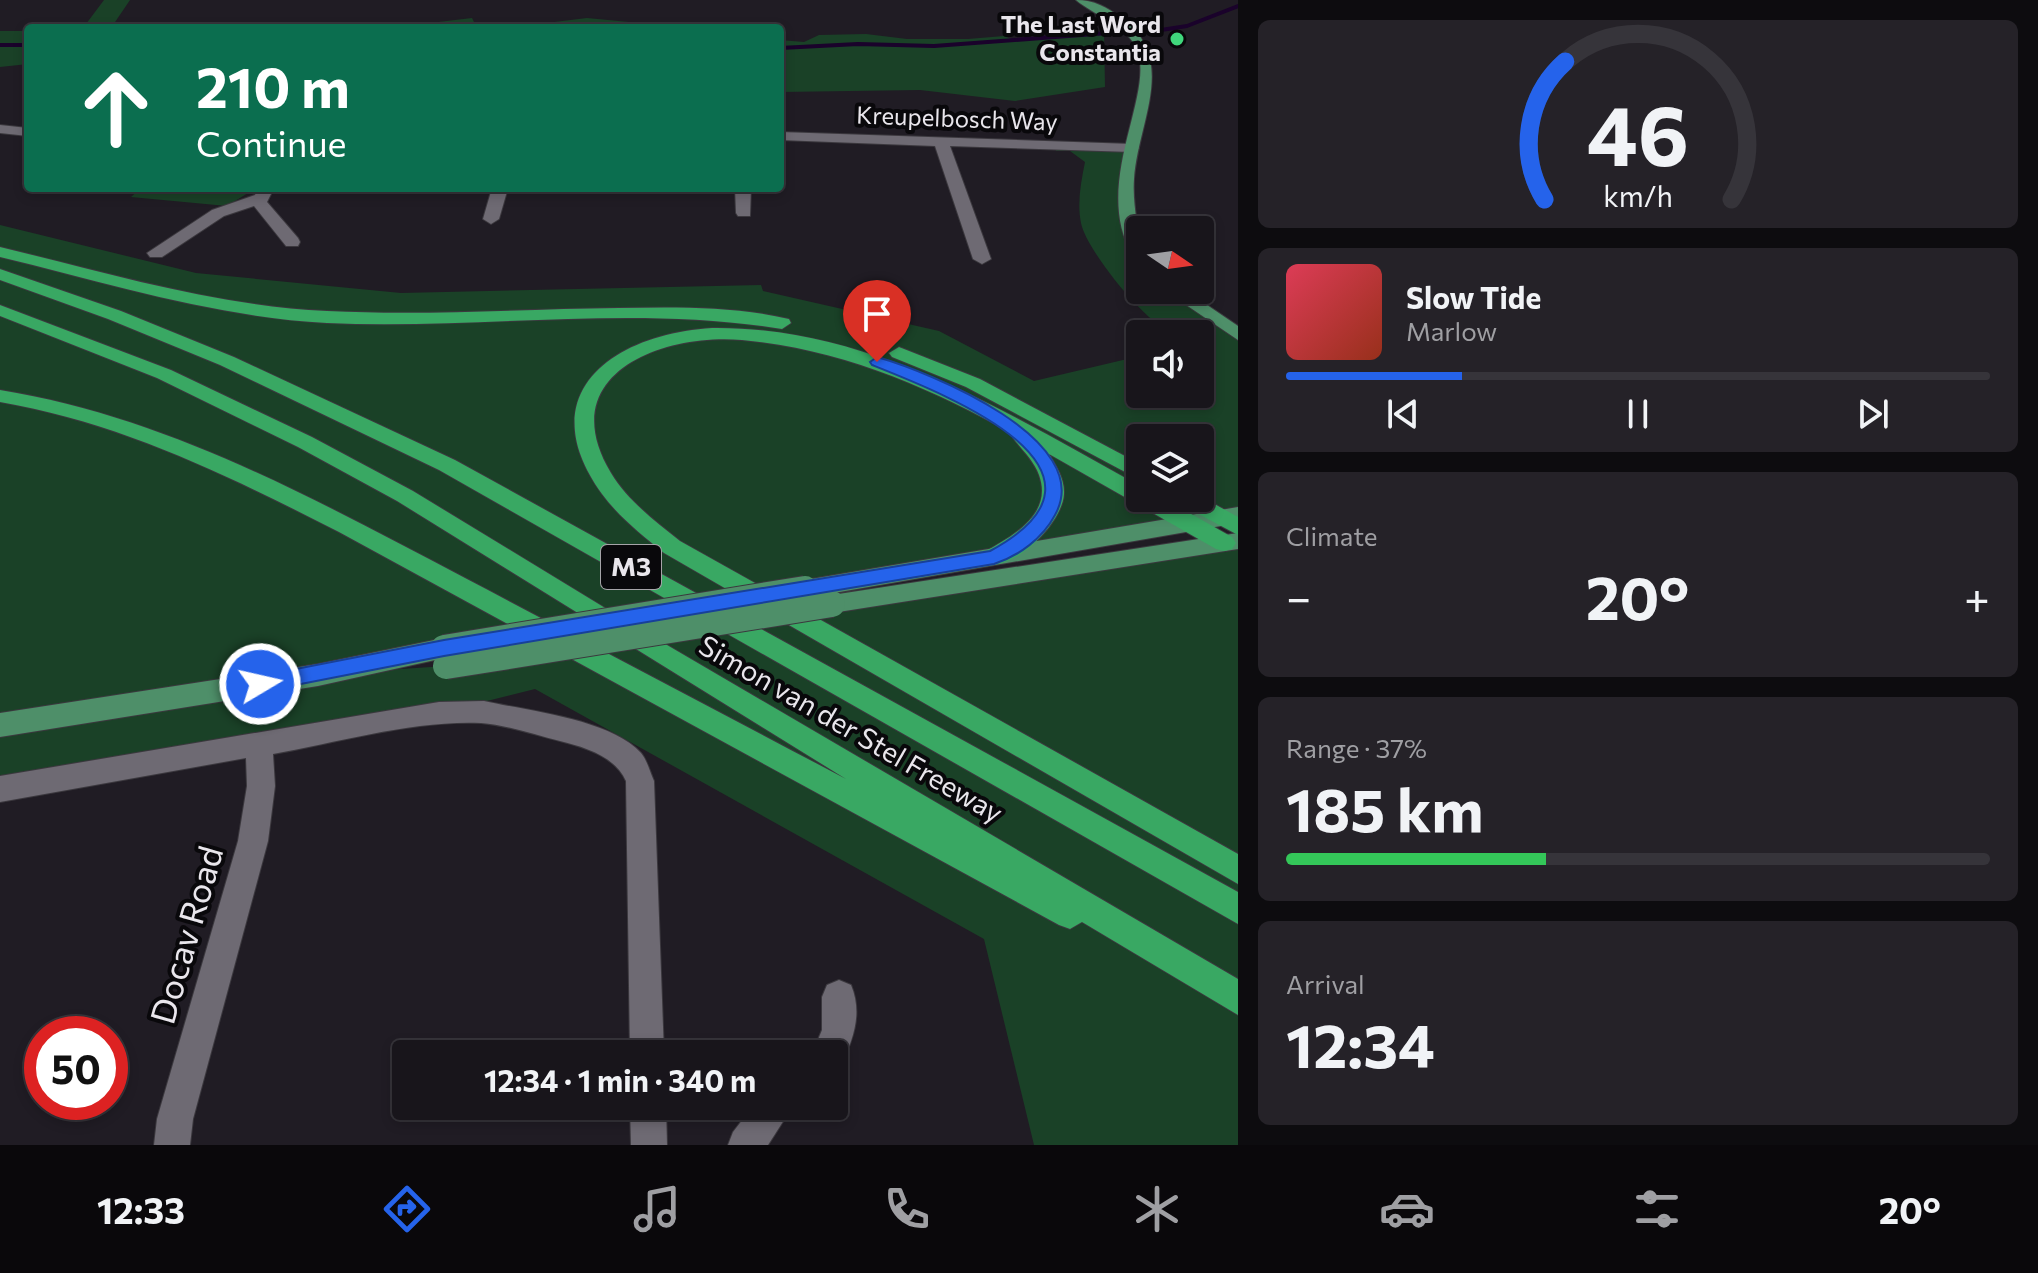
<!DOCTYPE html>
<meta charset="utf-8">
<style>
body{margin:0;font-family:Commissioner,sans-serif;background:#252228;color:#f1f3f6;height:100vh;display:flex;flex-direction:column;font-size:30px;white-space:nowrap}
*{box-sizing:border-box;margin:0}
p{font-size:26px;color:#9f9fa3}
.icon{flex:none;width:44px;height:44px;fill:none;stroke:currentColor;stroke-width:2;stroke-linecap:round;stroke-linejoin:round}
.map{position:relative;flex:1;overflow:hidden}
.details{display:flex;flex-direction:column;gap:20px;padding:20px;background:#0d0c0f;width:800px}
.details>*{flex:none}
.hud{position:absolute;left:24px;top:24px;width:760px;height:168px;border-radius:8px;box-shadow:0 4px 12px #0003,0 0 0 2px #36343a;background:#0b6e4f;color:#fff;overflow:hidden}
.needle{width:52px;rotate:103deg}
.fabs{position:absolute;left:1126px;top:216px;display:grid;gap:16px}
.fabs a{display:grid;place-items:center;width:88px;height:88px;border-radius:8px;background:#18151b;box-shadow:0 4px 12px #0003,0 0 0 2px #36343a;font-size:40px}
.speed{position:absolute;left:24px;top:1016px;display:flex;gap:16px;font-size:40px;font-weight:700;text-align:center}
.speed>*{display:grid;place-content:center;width:104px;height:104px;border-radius:50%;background:#18151b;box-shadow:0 4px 12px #0003,0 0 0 2px #36343a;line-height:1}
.speed .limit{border:12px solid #d22;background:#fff;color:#111}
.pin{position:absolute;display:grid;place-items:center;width:68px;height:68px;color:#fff;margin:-82px -34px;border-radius:50% 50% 50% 0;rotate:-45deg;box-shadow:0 0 8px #0007}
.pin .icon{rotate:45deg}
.me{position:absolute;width:88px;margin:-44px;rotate:81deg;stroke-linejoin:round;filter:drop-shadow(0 0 6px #0008)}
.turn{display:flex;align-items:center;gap:28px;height:168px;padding:0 40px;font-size:36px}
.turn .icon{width:104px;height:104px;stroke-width:2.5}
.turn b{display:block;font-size:56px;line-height:68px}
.big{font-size:60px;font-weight:700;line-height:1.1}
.details .tile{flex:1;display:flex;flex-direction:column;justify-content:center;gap:12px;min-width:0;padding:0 28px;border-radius:12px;background:#252228}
.details .dial{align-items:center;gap:0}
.dial svg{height:208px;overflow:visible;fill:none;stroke:#36343a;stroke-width:7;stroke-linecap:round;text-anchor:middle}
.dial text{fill:#f1f3f6;stroke:none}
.song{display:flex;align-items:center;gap:24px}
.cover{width:96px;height:96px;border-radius:12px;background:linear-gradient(135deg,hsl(350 70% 55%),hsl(10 70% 35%))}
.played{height:8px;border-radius:4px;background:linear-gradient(90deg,#2563eb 25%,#36343a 25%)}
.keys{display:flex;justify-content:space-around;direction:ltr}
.heat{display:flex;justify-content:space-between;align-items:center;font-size:44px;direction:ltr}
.charge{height:12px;border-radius:6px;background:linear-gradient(90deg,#34c759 37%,#36343a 0)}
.trip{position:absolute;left:392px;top:1040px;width:456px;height:80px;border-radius:8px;background:#18151b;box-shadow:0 4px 12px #0003,0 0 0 2px #36343a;font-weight:700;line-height:80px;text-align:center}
.menu{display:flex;height:128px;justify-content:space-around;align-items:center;background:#0a080b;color:#9f9fa3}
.menu .icon{width:56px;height:56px}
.menu .current{color:#2563eb}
.menu b{font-size:36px;color:#f1f3f6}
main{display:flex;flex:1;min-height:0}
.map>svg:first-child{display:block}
.green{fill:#1a4127;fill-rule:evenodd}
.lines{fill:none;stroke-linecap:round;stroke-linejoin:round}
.stream{stroke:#1a022b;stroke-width:4}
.minor-casing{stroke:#3b383e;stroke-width:2}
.major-casing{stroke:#3b383e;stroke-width:2}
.highway-casing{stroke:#3b383e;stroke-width:2}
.minor{fill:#6e6a73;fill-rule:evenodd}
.major{fill:#4e8f69;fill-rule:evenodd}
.highway{fill:#39a863;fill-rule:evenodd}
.major-bridge-casing{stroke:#3b383e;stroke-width:28;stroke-linecap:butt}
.major-bridge{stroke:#4e8f69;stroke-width:26}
.route{fill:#2563eb;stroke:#184099;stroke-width:2}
.poi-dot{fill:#40d77c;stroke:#09080b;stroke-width:3}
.labels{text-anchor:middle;stroke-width:8;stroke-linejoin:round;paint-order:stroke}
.far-poi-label{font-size:24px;font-weight:bold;fill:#e9e6ec;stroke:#09080b;text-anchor:end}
.far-street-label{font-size:24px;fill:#e9e6ec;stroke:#09080b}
.shield{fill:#09080b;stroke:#a6a3a8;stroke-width:2}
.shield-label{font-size:26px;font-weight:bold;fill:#e9e6ec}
.street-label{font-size:28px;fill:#e9e6ec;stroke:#09080b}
.near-street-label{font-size:34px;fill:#e9e6ec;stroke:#09080b}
</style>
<main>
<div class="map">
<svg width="1238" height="1145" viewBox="0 0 1238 1145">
<rect width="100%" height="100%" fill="#201c24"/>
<path class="green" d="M104,0H130L111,28H83Z
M472,18L475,24H538L587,18L692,28H388Z
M0,31H28V64L0,67Z
M1104,32L1105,87L1015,101L920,90L780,92V40L804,42L819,35L866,34L907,39H968L1004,36L1011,39Z
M1054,144L1132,148L1124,194L1140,254V290H1173L1238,334V515L326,674L446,666L1238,541V1145H1034L984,939L535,689L439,713L0,789V225L196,273L401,293L761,285L763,291L939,331L1034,381L1140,356V394H1200V334C1192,334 1183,336 1175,334C1149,328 1086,250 1081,223C1077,203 1081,182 1085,162L1070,151H1056ZM1140,438H1200V498H1140Z
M141,188H256L227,206L131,197Z"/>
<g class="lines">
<path class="stream" d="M1148,32L1187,26L1238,6
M0,45H28
M780,48L858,44L934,46L1108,33"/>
<defs>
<path id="minor" d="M0,125L28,128V136L0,133Z
M780,132L1132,144L1139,148L1132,152L950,146L991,259L982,264L973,259L935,146L780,140Z
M258,188H274L267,202L298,238L300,242L298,246H286L254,206L224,216L162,257H150L147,253L212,210L255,195Z
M492,188H508L499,219L491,224L483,219Z
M735,188H751L750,216H738L736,213Z
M484,701C528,711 610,719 641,753C647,760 650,772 654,781L664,1054H630L626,781C615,756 584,747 560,741C535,735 507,725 481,723C415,720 339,742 273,754L275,786L268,841L193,1119L190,1145H154L157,1119L238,841L247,786L246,758L0,802V776L439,702Z
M839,980L851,985C863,1014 853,1039 841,1066L834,1069V1054H812L822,1030V997L827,985Z
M630,1106H666L667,1145H631Z
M753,1106H793L768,1145H728L733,1132Z"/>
<path id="major" d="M1076,0C1094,0 1107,7 1121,18C1179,59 1138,121 1134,179C1132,206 1140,232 1140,259L1134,258C1088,183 1160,90 1135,45C1121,22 1095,16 1076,0Z
M1164,290H1185L1238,326V340Z
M1238,507V523L805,598L796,595L793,589L796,583L805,580Z
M1238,533V549L832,613L823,611L820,604L823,597L832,595Z
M444,638L453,641L457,648L453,655L444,658L318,686L0,737V713L318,664Z"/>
<path id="highway" d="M0,247C108,273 216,306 327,311C425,316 522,309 619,308C675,307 734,306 789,319L791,323L782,329C632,304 478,330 327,323C215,317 108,283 0,257Z
M0,269L121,311L234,357L455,460L1238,892V924L439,470L220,365L108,319L0,280Z
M0,305L171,370L312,437L413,491L638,628L1238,979V1015L1082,922L1070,929L1059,925L339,532C229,476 122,423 0,402V390C168,417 316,500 465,578C592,645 719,712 846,779L397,501L298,447L157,378L0,316Z
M712,328C869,326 1008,413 1140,486V498H1163L1232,537L1236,543L1232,549L1224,551L1216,549L1049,454C1056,466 1065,479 1064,494C1063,522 1014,572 986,563L982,557L986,551C1014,535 1053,514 1039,475C1034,461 1022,450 1013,438L1015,435C929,387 841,349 742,340C661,333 552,375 611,473C628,501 655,521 680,541L1238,854V884L664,553C642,535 619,517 602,494C529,393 614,334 712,328Z
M899,347L980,379L1140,464V480L966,387L892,357L889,353Z
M1200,496L1238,517V535L1178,503L1175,498Z"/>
</defs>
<use href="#minor" class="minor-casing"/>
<use href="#major" class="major-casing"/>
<use href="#highway" class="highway-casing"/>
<use href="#minor" class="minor"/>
<use href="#major" class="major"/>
<use href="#highway" class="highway"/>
<defs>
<path id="major-bridge" d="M444,648L805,589
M446,666L832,604"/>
</defs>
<use href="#major-bridge" class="major-bridge-casing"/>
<use href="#major-bridge" class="major-bridge"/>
</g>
<path class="route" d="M877,357C930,372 1097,440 1055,515C1043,538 1019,556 994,564L444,656L260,692L253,690L250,684L253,678L260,676L444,640L990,551C1140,470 945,394 872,365L870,362Z"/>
<circle class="poi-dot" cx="1177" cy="39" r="8"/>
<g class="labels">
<g class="far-poi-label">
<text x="1161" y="33">The Last Word<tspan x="1161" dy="28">Constantia</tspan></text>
</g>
<g class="far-street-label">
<text transform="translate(957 119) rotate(2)" y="8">Kreupelbosch Way</text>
</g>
<rect class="shield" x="601" y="545" width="60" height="44" rx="6"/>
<g class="shield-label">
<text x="631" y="576">M3</text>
</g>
<g class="street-label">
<text transform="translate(851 729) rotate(30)" y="10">Simon van der Stel Freeway</text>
</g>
<g class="near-street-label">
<text transform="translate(187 935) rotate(-74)" y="12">Docav Road</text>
</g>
</g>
</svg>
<div class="fabs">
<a><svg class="needle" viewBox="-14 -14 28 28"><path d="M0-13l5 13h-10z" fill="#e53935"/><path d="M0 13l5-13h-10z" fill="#9f9fa3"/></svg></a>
<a><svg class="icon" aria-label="sound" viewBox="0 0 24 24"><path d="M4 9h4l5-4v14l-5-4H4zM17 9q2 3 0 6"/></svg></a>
<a><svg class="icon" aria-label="layers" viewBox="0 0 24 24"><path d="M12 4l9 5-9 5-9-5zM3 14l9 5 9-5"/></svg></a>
</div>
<div class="speed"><div class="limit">50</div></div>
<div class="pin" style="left:877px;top:362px;background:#d93025"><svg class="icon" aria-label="arrive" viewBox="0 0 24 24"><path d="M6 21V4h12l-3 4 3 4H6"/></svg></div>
<svg class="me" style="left:260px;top:684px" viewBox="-20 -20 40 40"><circle r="17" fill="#2563eb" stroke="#fff" stroke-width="3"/><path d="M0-11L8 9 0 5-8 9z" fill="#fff"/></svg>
<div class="trip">12:34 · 1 min · 340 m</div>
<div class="hud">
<div class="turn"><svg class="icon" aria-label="ahead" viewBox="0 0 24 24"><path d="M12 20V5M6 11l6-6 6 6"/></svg><div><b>210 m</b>Continue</div></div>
</div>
</div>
<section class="details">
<div class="tile dial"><svg viewBox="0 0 100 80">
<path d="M14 69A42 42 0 1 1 86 69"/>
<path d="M14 69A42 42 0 0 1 22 16" stroke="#2563eb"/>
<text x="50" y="56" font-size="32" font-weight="700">46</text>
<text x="50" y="72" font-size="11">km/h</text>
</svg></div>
<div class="tile">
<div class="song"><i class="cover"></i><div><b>Slow Tide</b><p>Marlow</p></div></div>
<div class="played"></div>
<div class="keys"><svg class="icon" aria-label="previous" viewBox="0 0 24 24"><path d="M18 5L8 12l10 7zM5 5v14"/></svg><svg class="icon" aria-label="pause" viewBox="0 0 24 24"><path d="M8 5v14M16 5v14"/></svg><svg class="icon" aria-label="next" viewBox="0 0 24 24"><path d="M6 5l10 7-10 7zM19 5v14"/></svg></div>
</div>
<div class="tile"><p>Climate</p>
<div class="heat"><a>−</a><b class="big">20°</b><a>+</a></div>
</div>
<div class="tile"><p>Range · 37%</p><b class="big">185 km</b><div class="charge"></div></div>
<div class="tile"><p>Arrival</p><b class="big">12:34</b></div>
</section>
</main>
<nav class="menu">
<b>12:33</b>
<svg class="icon current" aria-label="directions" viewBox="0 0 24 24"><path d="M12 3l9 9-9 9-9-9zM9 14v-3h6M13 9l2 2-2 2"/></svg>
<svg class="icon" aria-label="music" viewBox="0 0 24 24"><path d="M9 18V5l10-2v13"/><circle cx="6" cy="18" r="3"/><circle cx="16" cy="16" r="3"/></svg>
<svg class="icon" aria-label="phone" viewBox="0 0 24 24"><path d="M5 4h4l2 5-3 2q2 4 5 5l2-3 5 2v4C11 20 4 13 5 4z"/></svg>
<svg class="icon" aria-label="climate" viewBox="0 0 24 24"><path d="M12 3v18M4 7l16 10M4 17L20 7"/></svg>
<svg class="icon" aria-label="car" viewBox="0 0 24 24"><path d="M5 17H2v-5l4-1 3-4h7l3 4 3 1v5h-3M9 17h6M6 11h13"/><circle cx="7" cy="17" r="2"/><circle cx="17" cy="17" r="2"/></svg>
<svg class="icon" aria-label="filters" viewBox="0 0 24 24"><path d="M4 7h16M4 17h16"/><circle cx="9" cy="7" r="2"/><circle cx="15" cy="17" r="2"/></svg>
<b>20°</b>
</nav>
